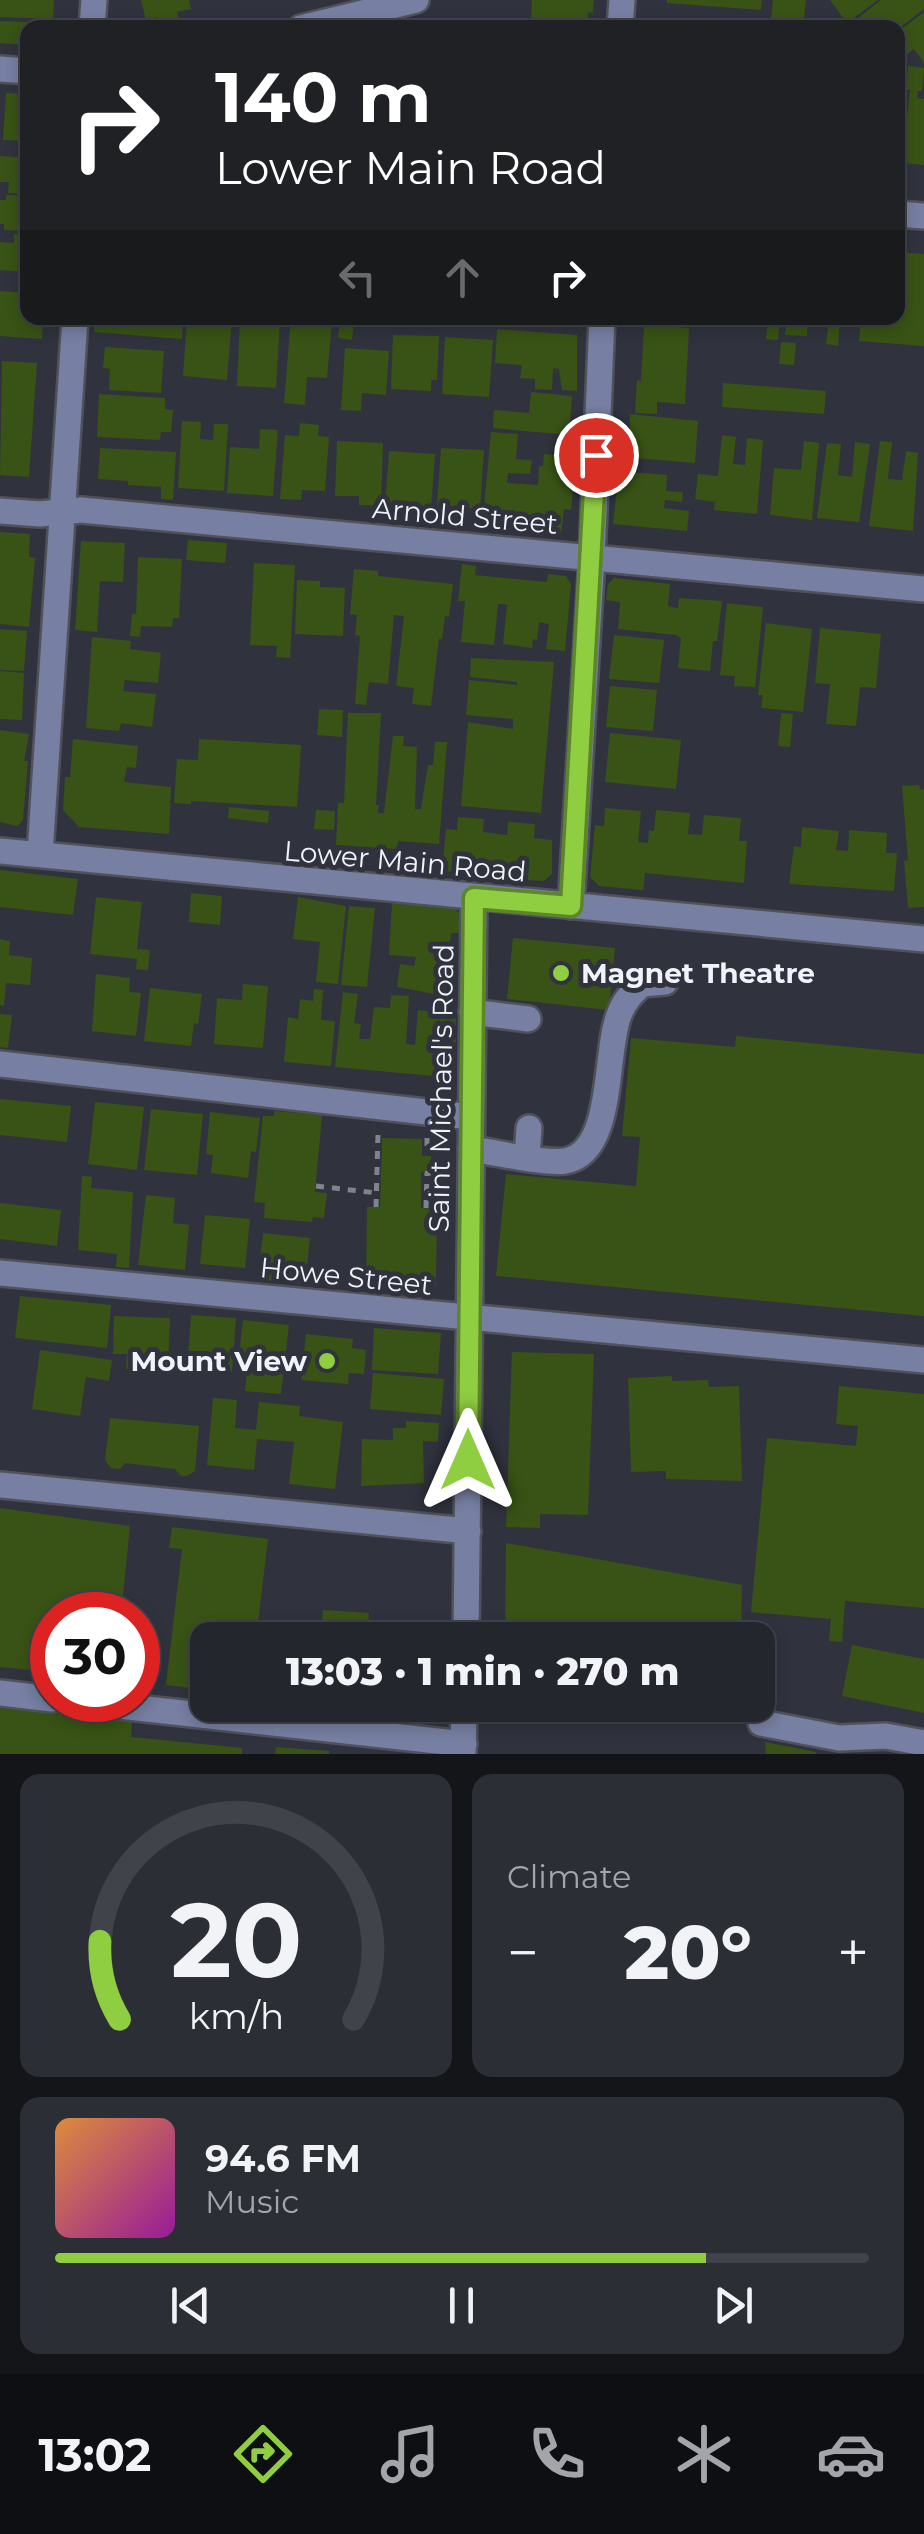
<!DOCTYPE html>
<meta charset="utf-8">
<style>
body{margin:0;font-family:Montserrat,sans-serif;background:#2c2e36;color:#f1f3f6;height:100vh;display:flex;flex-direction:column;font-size:38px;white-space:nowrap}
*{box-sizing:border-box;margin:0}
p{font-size:32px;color:#a3a5aa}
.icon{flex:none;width:55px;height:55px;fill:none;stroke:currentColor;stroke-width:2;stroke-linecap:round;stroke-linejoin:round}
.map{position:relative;height:1754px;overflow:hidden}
.details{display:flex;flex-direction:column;gap:20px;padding:20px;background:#141519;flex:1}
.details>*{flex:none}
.guide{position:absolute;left:20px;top:20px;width:885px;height:305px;border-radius:20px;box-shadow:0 5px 15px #0003,0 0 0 2px #41434a;background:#202124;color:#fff;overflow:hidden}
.speed{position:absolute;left:30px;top:1592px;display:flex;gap:20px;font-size:50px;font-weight:700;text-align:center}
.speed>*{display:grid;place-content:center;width:130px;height:130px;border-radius:50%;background:#24262e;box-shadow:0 5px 15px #0003,0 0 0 2px #41434a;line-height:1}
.speed .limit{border:15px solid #d22;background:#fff;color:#111}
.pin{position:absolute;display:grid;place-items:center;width:85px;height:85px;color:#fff;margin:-42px;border:5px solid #fff;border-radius:50%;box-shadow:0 2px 10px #0007}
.me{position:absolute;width:110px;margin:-55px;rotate:0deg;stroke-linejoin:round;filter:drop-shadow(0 0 8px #0008)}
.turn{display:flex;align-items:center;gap:35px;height:210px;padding:0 30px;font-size:45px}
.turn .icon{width:130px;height:130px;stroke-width:2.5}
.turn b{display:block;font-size:70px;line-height:85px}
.lanes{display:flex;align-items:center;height:95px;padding:0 30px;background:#0003;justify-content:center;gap:50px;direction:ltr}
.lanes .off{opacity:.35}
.big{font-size:75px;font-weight:800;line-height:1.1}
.details .tile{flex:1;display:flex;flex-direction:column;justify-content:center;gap:15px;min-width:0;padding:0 35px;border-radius:20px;background:#2c2e36}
.details .dial{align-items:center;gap:0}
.dial svg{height:260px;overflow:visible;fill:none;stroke:#41434a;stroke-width:7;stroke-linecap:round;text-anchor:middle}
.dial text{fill:#f1f3f6;stroke:none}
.song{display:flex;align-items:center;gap:30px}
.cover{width:120px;height:120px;border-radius:15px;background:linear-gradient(135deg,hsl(30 70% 55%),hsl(300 70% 35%))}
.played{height:10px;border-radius:5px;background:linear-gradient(90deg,#8fcd41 80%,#41434a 80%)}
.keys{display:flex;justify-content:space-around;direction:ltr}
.heat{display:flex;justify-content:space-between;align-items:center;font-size:55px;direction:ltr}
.details .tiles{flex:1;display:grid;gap:20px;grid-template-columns:1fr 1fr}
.tile:last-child{grid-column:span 2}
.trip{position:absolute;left:190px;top:1622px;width:585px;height:100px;border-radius:20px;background:#24262e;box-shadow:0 5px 15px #0003,0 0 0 2px #41434a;font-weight:800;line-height:100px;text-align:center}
.menu{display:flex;height:160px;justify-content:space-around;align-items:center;background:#0e0f12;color:#a3a5aa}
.menu .icon{width:70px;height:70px}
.menu .active{color:#8fcd41}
.menu b{font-size:45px;color:#f1f3f6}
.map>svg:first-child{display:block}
.building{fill:#385315}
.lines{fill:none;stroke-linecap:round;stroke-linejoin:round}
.minor-casing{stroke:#4f525c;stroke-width:30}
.path{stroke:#80828c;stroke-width:5;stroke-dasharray:8 8;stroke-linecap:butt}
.minor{stroke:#777fa2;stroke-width:25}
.route-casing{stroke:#5d852a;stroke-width:25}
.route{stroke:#8fcd41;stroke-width:18}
.poi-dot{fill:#8fcd41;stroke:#30333e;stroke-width:4}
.labels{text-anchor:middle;stroke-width:10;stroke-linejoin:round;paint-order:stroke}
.street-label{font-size:28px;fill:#f1f3fa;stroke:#30333e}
.poi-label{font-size:28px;font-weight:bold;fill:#f1f3fa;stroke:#30333e;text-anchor:start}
</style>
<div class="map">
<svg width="924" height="1754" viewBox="0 0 924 1754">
<rect width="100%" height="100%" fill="#30333e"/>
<path class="building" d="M0,0H54L53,19L0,17Z
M141,0H189L191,9L177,12L180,24L160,28L158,17L146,20Z
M532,0H594L593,13L588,12L587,28H531Z
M667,0H762L761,10L667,3Z
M773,0H806L803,28H770Z
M830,0H878L847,23Z
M881,0H924V9L898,29L851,28L849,25Z
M924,12V63L914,49L898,61V32Z
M0,21L51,23V28H28V45L0,43Z
M908,66L924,68L922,91H918L917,98L924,99V165L902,163L910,90H906Z
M6,93L28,94V141L3,140Z
M0,156L28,158V194L8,193L9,182H0Z
M6,195L28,196V231L4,230V224H0V200H6Z
M14,234L28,235V272L0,270V242L14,243Z
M898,252L924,254V346L859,341L861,318H898Z
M0,291L28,293V318H43L42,339L0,336Z
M95,318H183L182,339L94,332Z
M187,318H232L227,380L183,376Z
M240,318L280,321L276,388L237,386Z
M291,318L332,322L327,378L307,377L305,405L284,403Z
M340,318H354L352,340L338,338Z
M638,318H660V326L689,328L685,404L657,402V414L635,413L637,380L641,381L644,326H637Z
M768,318H780L778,340L766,339Z
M786,318H808L807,336L785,335Z
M829,318H840L838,346L826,344Z
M497,329L577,335V391L562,390L559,369L553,368L552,390L535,389V379L520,378L522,365L495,363Z
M393,335L439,336L437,380H431V391L391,389Z
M445,337L493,340L489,397L442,394Z
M781,342L796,343L794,365L779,364Z
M105,347L164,351L161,393L109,390L110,369L103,368Z
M345,348L389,351L386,395L362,393L361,411L341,410Z
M2,361L37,363L29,477L0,475Z
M723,383L826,391L824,414L722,407Z
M531,392L572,396L569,435L493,428L494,410L529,413Z
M99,394L165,398V409L173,410L171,432H161L160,440L97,437Z
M630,414L698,421L695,463L633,458L634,454L629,453Z
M182,421L201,422L200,439L213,440L214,424H228L224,491L178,488Z
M300,423L319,425L318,436L329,437L325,491L302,490L301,500L280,499L285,435L299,436Z
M260,429L278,430L273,496L227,493L230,447L259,449Z
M491,432L518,434L516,459L532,460L530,474L508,473L507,483L538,485L539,466H543L544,454L576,457L571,510L564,509L561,535L482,528Z
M722,435L736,437L733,464L745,465L747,438L763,440L757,514L714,510L715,502L695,499L698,474L718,476Z
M337,441L383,443L381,506L359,505V496H335Z
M804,441L819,443L812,520L770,515L774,468L801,470Z
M880,441L892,442L888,479L902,480L906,451L918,453L913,531L869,526Z
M855,442L870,444L859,522L817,518L827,443L841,444L838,475L852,477Z
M100,448L176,452L173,500L161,499V487L128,485V481L98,479Z
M441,448L484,450L480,509L437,506Z
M389,451L435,454L431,508L405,506L401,514L389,513L385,505Z
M629,472L667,475L666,491L683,492L682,502L665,500L664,508L689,511L687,531L613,524L618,479L628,480Z
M0,532L30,534L29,557L35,558L29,627L0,624Z
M188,540L227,543L225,563L186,560Z
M81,541L125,543L123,582L100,581L97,632L75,630Z
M138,557L182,559L179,618H173L172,627L141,626L140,637L130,636L132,614H136Z
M254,563L295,565L290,658L276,657L277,646L250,645Z
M462,564L476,566L475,575L547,582L548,574L566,576L571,584L565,651L546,649L549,624L543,623L539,622L537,640L533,639L532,648L503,644L507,605L501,604H498L494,645L461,642L465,601H458Z
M354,569L378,571V576L453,584L449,617L445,616L442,639H439L431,706L412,704L414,688L396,686L404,616L394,615L388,684L369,682L366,705L355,704L360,636L355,635L357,615L350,614Z
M614,578L670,584L668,606L678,608L679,598L722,601L717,641H713L710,671L678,668L681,638L676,635L618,629L620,602L606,600L608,584Z
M297,580L320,581V587L345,588L343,636L295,634Z
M727,603L763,607L755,687L734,686L735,676L720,675Z
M766,623L812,629L803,712L761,708L763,695H758Z
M820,628L881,634L876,688L860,687L856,726L826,724L830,684L815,683Z
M0,629L27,631L24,671L0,670Z
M614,635L664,640L659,683L609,679Z
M92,637L131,641L130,649L161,653L158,683L125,680L123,691L156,694L152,727L121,723L119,731L86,728Z
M471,658L554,662L541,813L461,806L468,722L513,729V719L466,715L469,680L517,685V682L470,677Z
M0,671L24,673L22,720L0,719Z
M610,686L657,690L653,731L606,727Z
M319,709L343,710L342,737L317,735Z
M348,713H381L376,805H379L378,813H384L393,736H404L403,746L417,747L415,809H421L428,765H433L435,742H447L439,844L398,841L397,849L336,845L338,803H344Z
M781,713L793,714L790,747L778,746Z
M0,730L29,734L24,761H28L23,820L17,826L0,822Z
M610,733L681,740L676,789L605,782Z
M73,739L138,746L136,768L127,767L124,782L171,787L169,834L79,827L63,810L65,777H70Z
M199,739L301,745L297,807L191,801V804L174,803L177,759L198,760Z
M919,785L920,790L924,789V907L908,908L904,861L908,860L902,786Z
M229,807L269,811L268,823L228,818Z
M605,808L641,811L638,842L648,843L649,830L654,831L656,810L690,813L688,834L702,835L704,815L741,818L739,841H747L744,883L645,873L643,890L599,886L590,877L595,825L604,826Z
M316,810L335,811L334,830L314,829Z
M458,817L484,819L483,832L507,835L508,822L535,824L534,838L552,840V874L543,881L525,880L526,874L459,865L458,872L442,871L446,829L457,830Z
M802,827L839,831L836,850L848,851L849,830L887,833L886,853H897L894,891L789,884L794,846L801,847Z
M0,870L78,879L73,915L0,907Z
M191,893L222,896L220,925L189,922Z
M96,897L142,902L137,949L150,950L148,970L136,969L137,959L90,954Z
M298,897L346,906L338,984L316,982L320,942L293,939Z
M392,902L454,908L460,914L459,933H451L445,996L397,987L400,964L414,966L416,957L389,955Z
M349,906L375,908L367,987L341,985Z
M513,938L615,948L609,1010L507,999Z
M0,939L10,941L9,955L32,958L30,985L6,983L4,1006L0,1005Z
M96,974L130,978L129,992L141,993L136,1036L92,1031Z
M243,984L268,986L263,1048L214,1044L217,998L242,1000Z
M150,988L202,994L198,1024L194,1023L191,1046L144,1041Z
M314,989L323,990L321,1020L335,1021L331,1066L284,1062L288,1017L298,1019L300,999L313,1001Z
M343,992L358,994L354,1023L361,1024L359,1039H370L374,1007L390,1008L391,995L409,996L406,1044L415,1045L418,1010L456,1015L455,1078L335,1067Z
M0,1014L12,1015L8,1048L0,1047Z
M736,1036L924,1054V1316L496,1276L506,1174L636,1186L640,1137L622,1136L631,1038L735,1047Z
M0,1099L71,1106L67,1142L0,1135Z
M95,1102L144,1107L137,1170L88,1164Z
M151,1109L203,1114L197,1175L144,1170Z
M274,1111L322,1115L315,1192L327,1193L324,1218L313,1217L312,1222L264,1218L265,1203L254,1202L263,1116H274Z
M210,1112L260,1118L256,1152L251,1151L248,1178L211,1173L213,1155L206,1154Z
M382,1138L422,1139V1156H431V1172H421V1208L437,1209L436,1285H420L408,1299L396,1298L387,1289H366L367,1207H380Z
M82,1176L92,1177L91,1188L133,1192L129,1268L116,1267L117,1254L78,1250Z
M146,1195L175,1198L173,1223L189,1225L185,1270L138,1265Z
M0,1203L61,1210L57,1246L0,1239Z
M205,1215L250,1219L245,1268L200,1264Z
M263,1233L310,1238L305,1285L258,1279Z
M20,1296L111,1305L107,1348L15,1338Z
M191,1315L236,1318L232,1372L187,1369Z
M114,1316L170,1318L168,1370L126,1369L127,1354H113Z
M243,1320L289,1325L281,1394L245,1391L247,1372L237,1371Z
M374,1328L441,1333L438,1374L372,1370Z
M306,1334L353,1339L352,1348L366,1350L364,1374L349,1373L348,1384L301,1380Z
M40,1350L112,1360L109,1381L86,1377L80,1416L32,1409Z
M512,1352L594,1354L588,1515L540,1514V1528L506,1527Z
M373,1373L444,1379L441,1415L370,1409Z
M672,1376V1381L708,1380L709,1387L739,1386L742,1481L666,1479V1471L631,1472L628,1378Z
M839,1386L924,1394V1608L845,1601L842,1642L829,1641L831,1619L751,1612L767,1438L856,1446L858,1426L836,1424Z
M213,1398L237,1400L235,1428L256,1430L259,1402L300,1406L299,1416L343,1422L335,1489L289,1484L294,1442L257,1439L254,1470L207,1465Z
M110,1418L199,1426L195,1471L187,1476H181L175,1469L125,1463L120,1469L111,1468L105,1460Z
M406,1421L439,1423L438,1442L423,1441L424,1483L361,1486L362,1439L393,1440V1428H406Z
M0,1508L130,1526L121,1615H52V1672L0,1667Z
M172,1527L268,1539L256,1640H208V1690L166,1685L182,1549L169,1548Z
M506,1543L742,1585L741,1640H505Z
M323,1610L369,1613L368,1630L440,1635L439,1640H321Z
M852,1645L924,1659V1713L842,1696Z
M685,1705H740V1716L685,1707Z
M0,1708L132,1721L131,1737L242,1748V1754H0Z
M765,1742L816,1752V1754H766Z
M276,1747L329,1751V1754H275Z"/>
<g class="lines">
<defs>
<path id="minor" d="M92,28L94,0
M301,28L416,0
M620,28L622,0
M0,69L28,71
M898,214L924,216
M0,511L40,514L81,510L924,589
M0,851L924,939
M40,854L75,318
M571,906L592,558L602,318
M472,1012L528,1019
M0,1064L471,1117
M471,1149C495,1152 543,1164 565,1161C615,1153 604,1053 619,1015C624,1001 632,993 642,984L665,982
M527,1157L529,1128
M0,1273L924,1360
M0,1485L468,1531
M466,1640L474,898
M0,1693L52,1699
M65,1700L464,1744
M761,1723L839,1738L886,1736L924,1743
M463,1754L464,1705"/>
</defs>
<use href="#minor" class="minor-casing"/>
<path class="path" d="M316,1186L377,1193
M376,1207L378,1133H382
M426,1208L427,1173H436L437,1151L427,1150V1135"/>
<use href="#minor" class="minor"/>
</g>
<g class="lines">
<defs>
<path id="route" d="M468,1460L474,898L571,906L596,455"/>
</defs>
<use href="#route" class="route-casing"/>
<use href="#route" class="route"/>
</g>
<g class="poi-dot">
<circle cx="561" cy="973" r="10"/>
<circle cx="327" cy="1361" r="10"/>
</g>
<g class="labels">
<g class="street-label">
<text transform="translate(465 516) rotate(5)" y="10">Arnold Street</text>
<text transform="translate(405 861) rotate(5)" y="10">Lower Main Road</text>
<text transform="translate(441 1088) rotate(-89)" y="10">Saint Michael's Road</text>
<text transform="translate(346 1276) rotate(6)" y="10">Howe Street</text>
</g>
<g class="poi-label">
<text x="581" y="983">Magnet Theatre</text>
<text x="307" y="1371" text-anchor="end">Mount View</text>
</g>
</g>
</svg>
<div class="speed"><div class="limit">30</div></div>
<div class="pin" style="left:596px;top:455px;background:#d93025"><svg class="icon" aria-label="arrive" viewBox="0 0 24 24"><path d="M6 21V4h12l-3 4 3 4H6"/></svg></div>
<svg class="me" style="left:468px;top:1460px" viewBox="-20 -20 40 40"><path d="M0-17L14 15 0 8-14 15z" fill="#8fcd41" stroke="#fff" stroke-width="4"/></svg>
<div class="trip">13:03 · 1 min · 270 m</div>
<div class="guide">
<div class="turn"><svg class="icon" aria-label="right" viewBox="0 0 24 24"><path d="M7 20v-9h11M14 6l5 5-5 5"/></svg><div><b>140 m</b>Lower Main Road</div></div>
<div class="lanes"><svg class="icon off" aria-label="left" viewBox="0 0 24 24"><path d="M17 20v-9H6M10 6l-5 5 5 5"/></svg><svg class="icon off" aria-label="ahead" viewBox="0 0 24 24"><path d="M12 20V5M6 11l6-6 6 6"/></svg><svg class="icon" aria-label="right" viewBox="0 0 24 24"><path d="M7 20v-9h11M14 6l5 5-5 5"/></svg></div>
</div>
</div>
<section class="details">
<div class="tiles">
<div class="tile dial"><svg viewBox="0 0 100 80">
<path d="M14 69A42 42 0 1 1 86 69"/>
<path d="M14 69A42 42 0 0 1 8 45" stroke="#8fcd41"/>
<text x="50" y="56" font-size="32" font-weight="700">20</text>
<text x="50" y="72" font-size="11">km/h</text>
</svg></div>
<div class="tile"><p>Climate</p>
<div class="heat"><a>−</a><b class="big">20°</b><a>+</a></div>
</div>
<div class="tile">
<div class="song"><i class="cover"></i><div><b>94.6 FM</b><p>Music</p></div></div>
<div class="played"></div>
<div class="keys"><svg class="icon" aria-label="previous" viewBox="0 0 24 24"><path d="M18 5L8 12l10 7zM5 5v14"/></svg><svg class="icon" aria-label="pause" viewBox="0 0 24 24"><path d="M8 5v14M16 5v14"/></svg><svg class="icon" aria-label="next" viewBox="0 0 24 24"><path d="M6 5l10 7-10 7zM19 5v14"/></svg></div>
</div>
</div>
</section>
<nav class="menu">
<b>13:02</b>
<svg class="icon active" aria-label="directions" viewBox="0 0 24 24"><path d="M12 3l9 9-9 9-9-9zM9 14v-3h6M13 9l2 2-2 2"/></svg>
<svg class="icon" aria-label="music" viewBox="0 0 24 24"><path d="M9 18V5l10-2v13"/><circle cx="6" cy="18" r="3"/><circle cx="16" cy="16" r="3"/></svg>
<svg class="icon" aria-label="phone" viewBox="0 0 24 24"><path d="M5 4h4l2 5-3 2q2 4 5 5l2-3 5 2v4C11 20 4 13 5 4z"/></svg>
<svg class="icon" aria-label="climate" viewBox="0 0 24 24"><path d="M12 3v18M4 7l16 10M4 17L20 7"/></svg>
<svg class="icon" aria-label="car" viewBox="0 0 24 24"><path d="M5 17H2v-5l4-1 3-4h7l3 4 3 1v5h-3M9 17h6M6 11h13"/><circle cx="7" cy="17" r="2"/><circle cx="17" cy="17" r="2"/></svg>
</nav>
